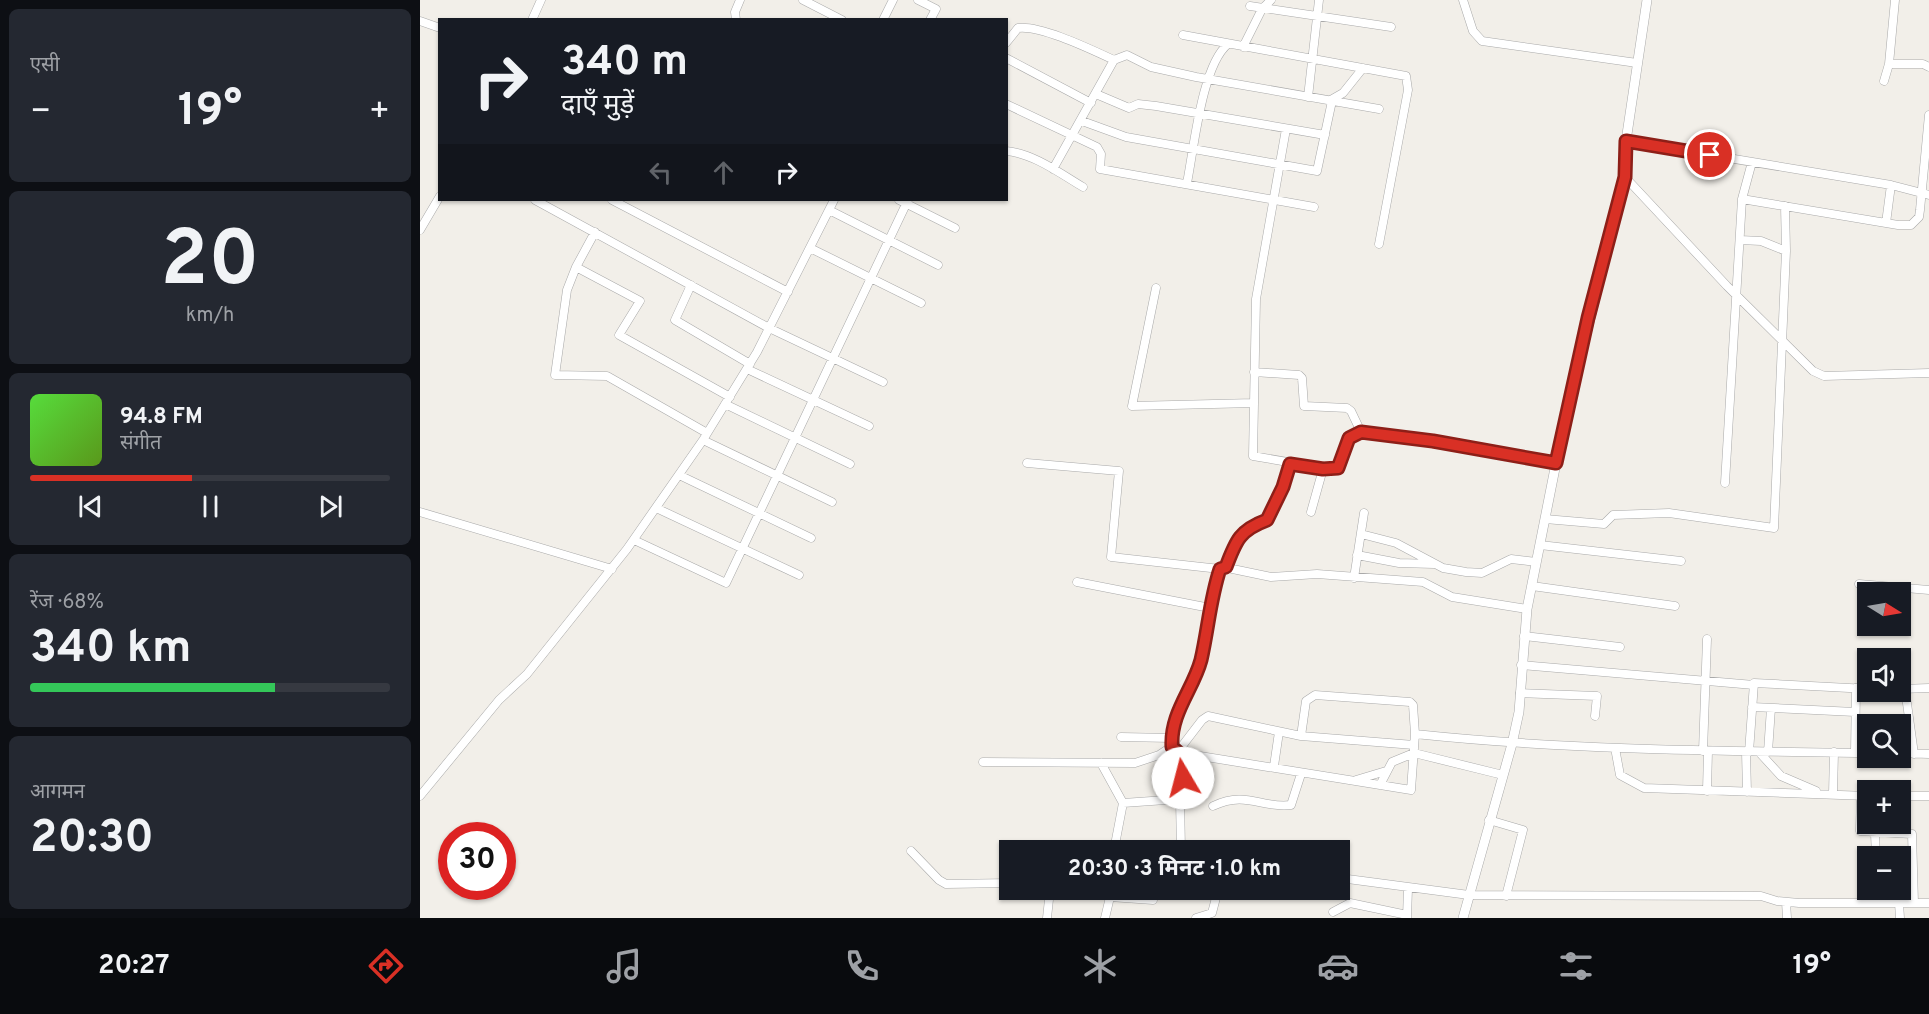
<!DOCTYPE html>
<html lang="hi">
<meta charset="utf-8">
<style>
body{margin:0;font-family:Overpass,"Noto Sans Devanagari",sans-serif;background:#242831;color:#f1f3f6;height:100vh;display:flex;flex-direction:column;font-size:22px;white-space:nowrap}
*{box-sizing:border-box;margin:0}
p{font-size:20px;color:#9ea1a6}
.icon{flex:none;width:33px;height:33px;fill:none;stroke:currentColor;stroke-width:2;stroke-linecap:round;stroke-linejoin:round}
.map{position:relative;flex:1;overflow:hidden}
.details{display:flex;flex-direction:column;gap:9px;padding:9px;background:#0d0f14;width:420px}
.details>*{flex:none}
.guide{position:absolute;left:18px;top:18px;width:570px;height:183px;border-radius:0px;box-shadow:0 2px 4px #0004;background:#171b24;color:#f1f3f6;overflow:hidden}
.needle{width:39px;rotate:101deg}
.buttons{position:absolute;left:1437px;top:582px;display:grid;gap:12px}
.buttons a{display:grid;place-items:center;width:54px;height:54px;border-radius:0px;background:#171b24;box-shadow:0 2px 4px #0004;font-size:30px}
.speed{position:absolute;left:18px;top:822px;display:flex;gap:12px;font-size:30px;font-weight:700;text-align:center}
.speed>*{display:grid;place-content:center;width:78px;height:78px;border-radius:50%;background:#171b24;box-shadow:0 2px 4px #0004;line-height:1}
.speed .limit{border:9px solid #d22;background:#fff;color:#111}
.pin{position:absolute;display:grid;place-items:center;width:51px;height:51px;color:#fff;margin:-26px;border:3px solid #fff;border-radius:50%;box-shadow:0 2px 6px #0007}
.me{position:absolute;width:66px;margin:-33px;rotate:352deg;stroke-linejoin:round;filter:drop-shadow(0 0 4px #0008)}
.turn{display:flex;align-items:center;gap:21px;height:126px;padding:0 24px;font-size:27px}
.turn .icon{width:78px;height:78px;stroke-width:2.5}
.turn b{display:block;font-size:42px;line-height:51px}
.lanes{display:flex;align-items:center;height:57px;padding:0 24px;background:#0003;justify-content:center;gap:30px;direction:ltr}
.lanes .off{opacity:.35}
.big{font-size:45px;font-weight:700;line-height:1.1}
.details .card{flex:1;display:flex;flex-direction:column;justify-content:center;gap:9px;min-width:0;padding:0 21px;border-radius:9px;background:#242831}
.details .dial{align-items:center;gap:0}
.dial b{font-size:78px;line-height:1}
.song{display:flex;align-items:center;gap:18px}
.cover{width:72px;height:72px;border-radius:9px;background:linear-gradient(135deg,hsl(110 70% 55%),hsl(90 70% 35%))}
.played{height:6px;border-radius:3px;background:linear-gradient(90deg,#d93025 45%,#363941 45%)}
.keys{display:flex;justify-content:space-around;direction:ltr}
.heat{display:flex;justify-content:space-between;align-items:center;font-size:33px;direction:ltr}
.charge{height:9px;border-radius:4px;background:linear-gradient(90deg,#34c759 68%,#363941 0)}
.trip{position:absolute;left:579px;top:840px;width:351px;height:60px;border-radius:0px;background:#171b24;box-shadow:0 2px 4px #0004;font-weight:700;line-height:60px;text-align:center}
.menu{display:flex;height:96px;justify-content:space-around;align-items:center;background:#090b0e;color:#9ea1a6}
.menu .icon{width:42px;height:42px}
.menu .on{color:#d93025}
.menu b{font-size:27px;color:#f1f3f6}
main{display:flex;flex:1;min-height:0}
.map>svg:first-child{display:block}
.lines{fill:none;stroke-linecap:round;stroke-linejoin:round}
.minor-casing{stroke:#a9a9a9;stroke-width:9}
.tertiary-casing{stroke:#a9a9a9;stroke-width:10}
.minor{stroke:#fff;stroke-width:8}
.tertiary{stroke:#fff;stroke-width:9}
.route-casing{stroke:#8d1f18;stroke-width:15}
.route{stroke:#d93025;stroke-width:10}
</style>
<main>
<section class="details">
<div class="card"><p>एसी</p>
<div class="heat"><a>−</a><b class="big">19°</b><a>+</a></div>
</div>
<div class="card dial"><b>20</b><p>km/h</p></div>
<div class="card">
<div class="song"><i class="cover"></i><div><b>94.8 FM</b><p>संगीत</p></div></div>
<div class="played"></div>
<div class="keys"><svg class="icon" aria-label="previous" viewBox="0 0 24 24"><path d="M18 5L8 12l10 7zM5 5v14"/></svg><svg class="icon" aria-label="pause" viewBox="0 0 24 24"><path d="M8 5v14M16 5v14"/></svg><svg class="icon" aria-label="next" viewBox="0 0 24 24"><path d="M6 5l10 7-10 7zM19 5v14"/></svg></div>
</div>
<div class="card"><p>रेंज · 68%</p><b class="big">340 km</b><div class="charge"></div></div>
<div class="card"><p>आगमन</p><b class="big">20:30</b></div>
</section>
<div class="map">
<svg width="1509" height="918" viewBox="0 0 1509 918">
<rect width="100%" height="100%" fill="#f2efe9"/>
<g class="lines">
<defs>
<path id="minor" d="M383,0L422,20
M498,0L516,9L510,20
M1043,0L1053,31L1062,41L1217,63
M830,6L971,27
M112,20L121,0
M316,20L315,12L320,0
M463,20L473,0
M0,21L20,28
M763,35L986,76L988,90L959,244
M586,43L598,28C621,25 672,50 694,60L633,169
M823,47L842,9L851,0
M586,58L671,103
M694,60L707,55L731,67L776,77L959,109
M1469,64H1503L1509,67
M1464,81L1469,64L1475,0
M676,94L709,108L718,104L736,106L905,135
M888,97L899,0
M909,101L923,93L943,68
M586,104L677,147L681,154L680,169L894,207
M662,121L706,137L897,171L912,101
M866,129L836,299L833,456L914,470L922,464L929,438L941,432L1013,441L1136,463
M1206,141L1471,185L1509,195
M586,151C613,153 641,174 663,187
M1205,177L1307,286L1393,371L1404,376L1509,373
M767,183C774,148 782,65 808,44
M1322,199L1478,225H1491L1499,217L1500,210L1509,115
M115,200L349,328L463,382
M192,200L368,292
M479,200L535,228
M409,210L518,265
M1466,223L1471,185
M0,230L20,196
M1320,240L1341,241L1366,251
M390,248L501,303
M156,267L175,232
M271,285L255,320L330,364
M736,288L712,406L834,403
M327,369L449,426
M834,372L879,375L882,378L884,406L927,408L931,411L941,432
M305,404L430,464
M287,433L187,376L135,375L147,290L156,267L220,301L199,335L310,397
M283,440L412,502
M607,463L699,471L691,557L800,569
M259,475L391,538
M1305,483L1322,199L1332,162
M236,508L379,575
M0,512L192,569
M891,512L903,469
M1125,519L1184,524L1193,515L1249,513L1354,528L1366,251L1365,206
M941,534L976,543L1023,568L1046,572L1062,573L1091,559L1116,562
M214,540L306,583L488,200
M1120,545L1261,561
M937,555L979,563L1014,564
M806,567L813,547L828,527L847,520L853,511L870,464
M934,578L944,513
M657,582L790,608
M1439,584L1509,590
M1112,586L1255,606
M1104,636L1200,647
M1101,665L1334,685
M1481,689L1509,688
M1485,689L1494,754
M1100,693L1177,696L1175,716
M1332,707L1435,712
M881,736L886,701L895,695L990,702L993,705L995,734
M701,737L751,738
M1195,748L1200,775L1224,788L1448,796
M759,750L782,720L788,716L881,736L994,745
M1283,751L1287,639
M1326,752L1327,792
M1329,752L1334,683L1448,689
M1339,752L1361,776L1396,791
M1348,752L1351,708
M1435,753L1436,688
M1480,753L1509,754
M765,757L780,756L991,790L995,734C1146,750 1296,751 1448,753
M563,762L715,763L739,755L751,747
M681,763L703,803
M854,766L859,732
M936,780L966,771
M960,785L972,762L994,753L1083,775
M1287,791L1288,751
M1413,794L1414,752
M0,796L79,700L107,674L207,549L283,440L337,352L414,200
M1441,796L1440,831L1492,834L1494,903
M1480,796H1509
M760,799L761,850
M793,806C827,790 841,809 871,805L881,774
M1069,820L1103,830L1086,896
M1455,834L1456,856
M694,850L703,803L760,799L765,757L751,747C750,713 773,690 781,660C788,630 789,599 800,569L803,567L851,577L897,574L1003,582L1032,597L1107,609
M491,851L519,880L526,884L590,883
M1480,868H1493
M920,878L1049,895L1341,896L1357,901L1379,903H1509
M685,890L690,897L733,900
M1366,902L1367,918
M1479,903L1480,918
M913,912L930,903L987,915
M627,918L630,890
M685,918L690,897
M776,918L792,913L798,890
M987,918L988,888"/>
<path id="tertiary" d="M1043,918L1092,744L1099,712L1107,609L1142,433L1205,177L1206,141L1227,0"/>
</defs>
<use href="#minor" class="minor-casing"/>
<use href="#tertiary" class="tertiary-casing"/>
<use href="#minor" class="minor"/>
<use href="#tertiary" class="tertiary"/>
</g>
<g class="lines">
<defs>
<path id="route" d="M763,778L765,758L752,747C750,713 773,690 781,660C788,630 790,599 800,569L806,567C816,540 820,530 847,520L863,487L870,464L903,469L918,468L929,438L941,432L1013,441L1136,463L1168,318L1205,177L1206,141L1290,155"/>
</defs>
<use href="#route" class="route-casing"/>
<use href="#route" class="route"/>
</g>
</svg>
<div class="buttons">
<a><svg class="needle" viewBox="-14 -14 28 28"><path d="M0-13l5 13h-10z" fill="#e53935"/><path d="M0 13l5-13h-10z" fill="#9ea1a6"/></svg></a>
<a><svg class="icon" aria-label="sound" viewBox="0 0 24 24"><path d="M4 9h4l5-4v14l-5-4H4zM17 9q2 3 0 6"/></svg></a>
<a><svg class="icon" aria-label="search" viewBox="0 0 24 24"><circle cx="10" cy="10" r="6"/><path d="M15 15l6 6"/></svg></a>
<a>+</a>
<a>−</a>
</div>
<div class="speed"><div class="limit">30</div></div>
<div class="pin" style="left:1290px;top:155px;background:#d93025"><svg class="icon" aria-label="arrive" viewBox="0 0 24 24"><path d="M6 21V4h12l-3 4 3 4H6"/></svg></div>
<svg class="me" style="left:763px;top:778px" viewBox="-20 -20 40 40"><circle r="19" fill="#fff"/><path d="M0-13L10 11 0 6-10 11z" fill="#d93025"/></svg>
<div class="trip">20:30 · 3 मिनट · 1.0 km</div>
<div class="guide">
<div class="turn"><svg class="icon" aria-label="right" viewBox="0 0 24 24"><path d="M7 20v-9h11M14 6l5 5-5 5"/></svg><div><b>340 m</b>दाएँ मुड़ें</div></div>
<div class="lanes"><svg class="icon off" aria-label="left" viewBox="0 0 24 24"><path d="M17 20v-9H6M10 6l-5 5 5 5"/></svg><svg class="icon off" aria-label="ahead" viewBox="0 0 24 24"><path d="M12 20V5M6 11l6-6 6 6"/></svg><svg class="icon" aria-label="right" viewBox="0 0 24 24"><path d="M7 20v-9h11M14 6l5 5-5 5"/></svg></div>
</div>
</div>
</main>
<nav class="menu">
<b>20:27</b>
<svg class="icon on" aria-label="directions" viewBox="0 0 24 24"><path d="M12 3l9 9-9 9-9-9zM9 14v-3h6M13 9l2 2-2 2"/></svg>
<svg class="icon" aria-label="music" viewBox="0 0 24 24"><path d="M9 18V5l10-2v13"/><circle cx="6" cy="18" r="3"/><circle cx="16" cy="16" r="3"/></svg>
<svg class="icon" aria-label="phone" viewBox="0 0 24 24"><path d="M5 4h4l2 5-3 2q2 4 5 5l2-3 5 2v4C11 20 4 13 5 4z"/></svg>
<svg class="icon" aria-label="climate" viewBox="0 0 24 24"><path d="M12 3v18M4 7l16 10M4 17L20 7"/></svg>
<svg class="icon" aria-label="car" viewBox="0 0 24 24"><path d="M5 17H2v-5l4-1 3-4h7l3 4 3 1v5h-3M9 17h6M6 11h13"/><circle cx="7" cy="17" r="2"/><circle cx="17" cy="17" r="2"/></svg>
<svg class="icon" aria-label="filters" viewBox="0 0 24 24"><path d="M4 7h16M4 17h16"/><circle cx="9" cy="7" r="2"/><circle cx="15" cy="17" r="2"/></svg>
<b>19°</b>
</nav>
